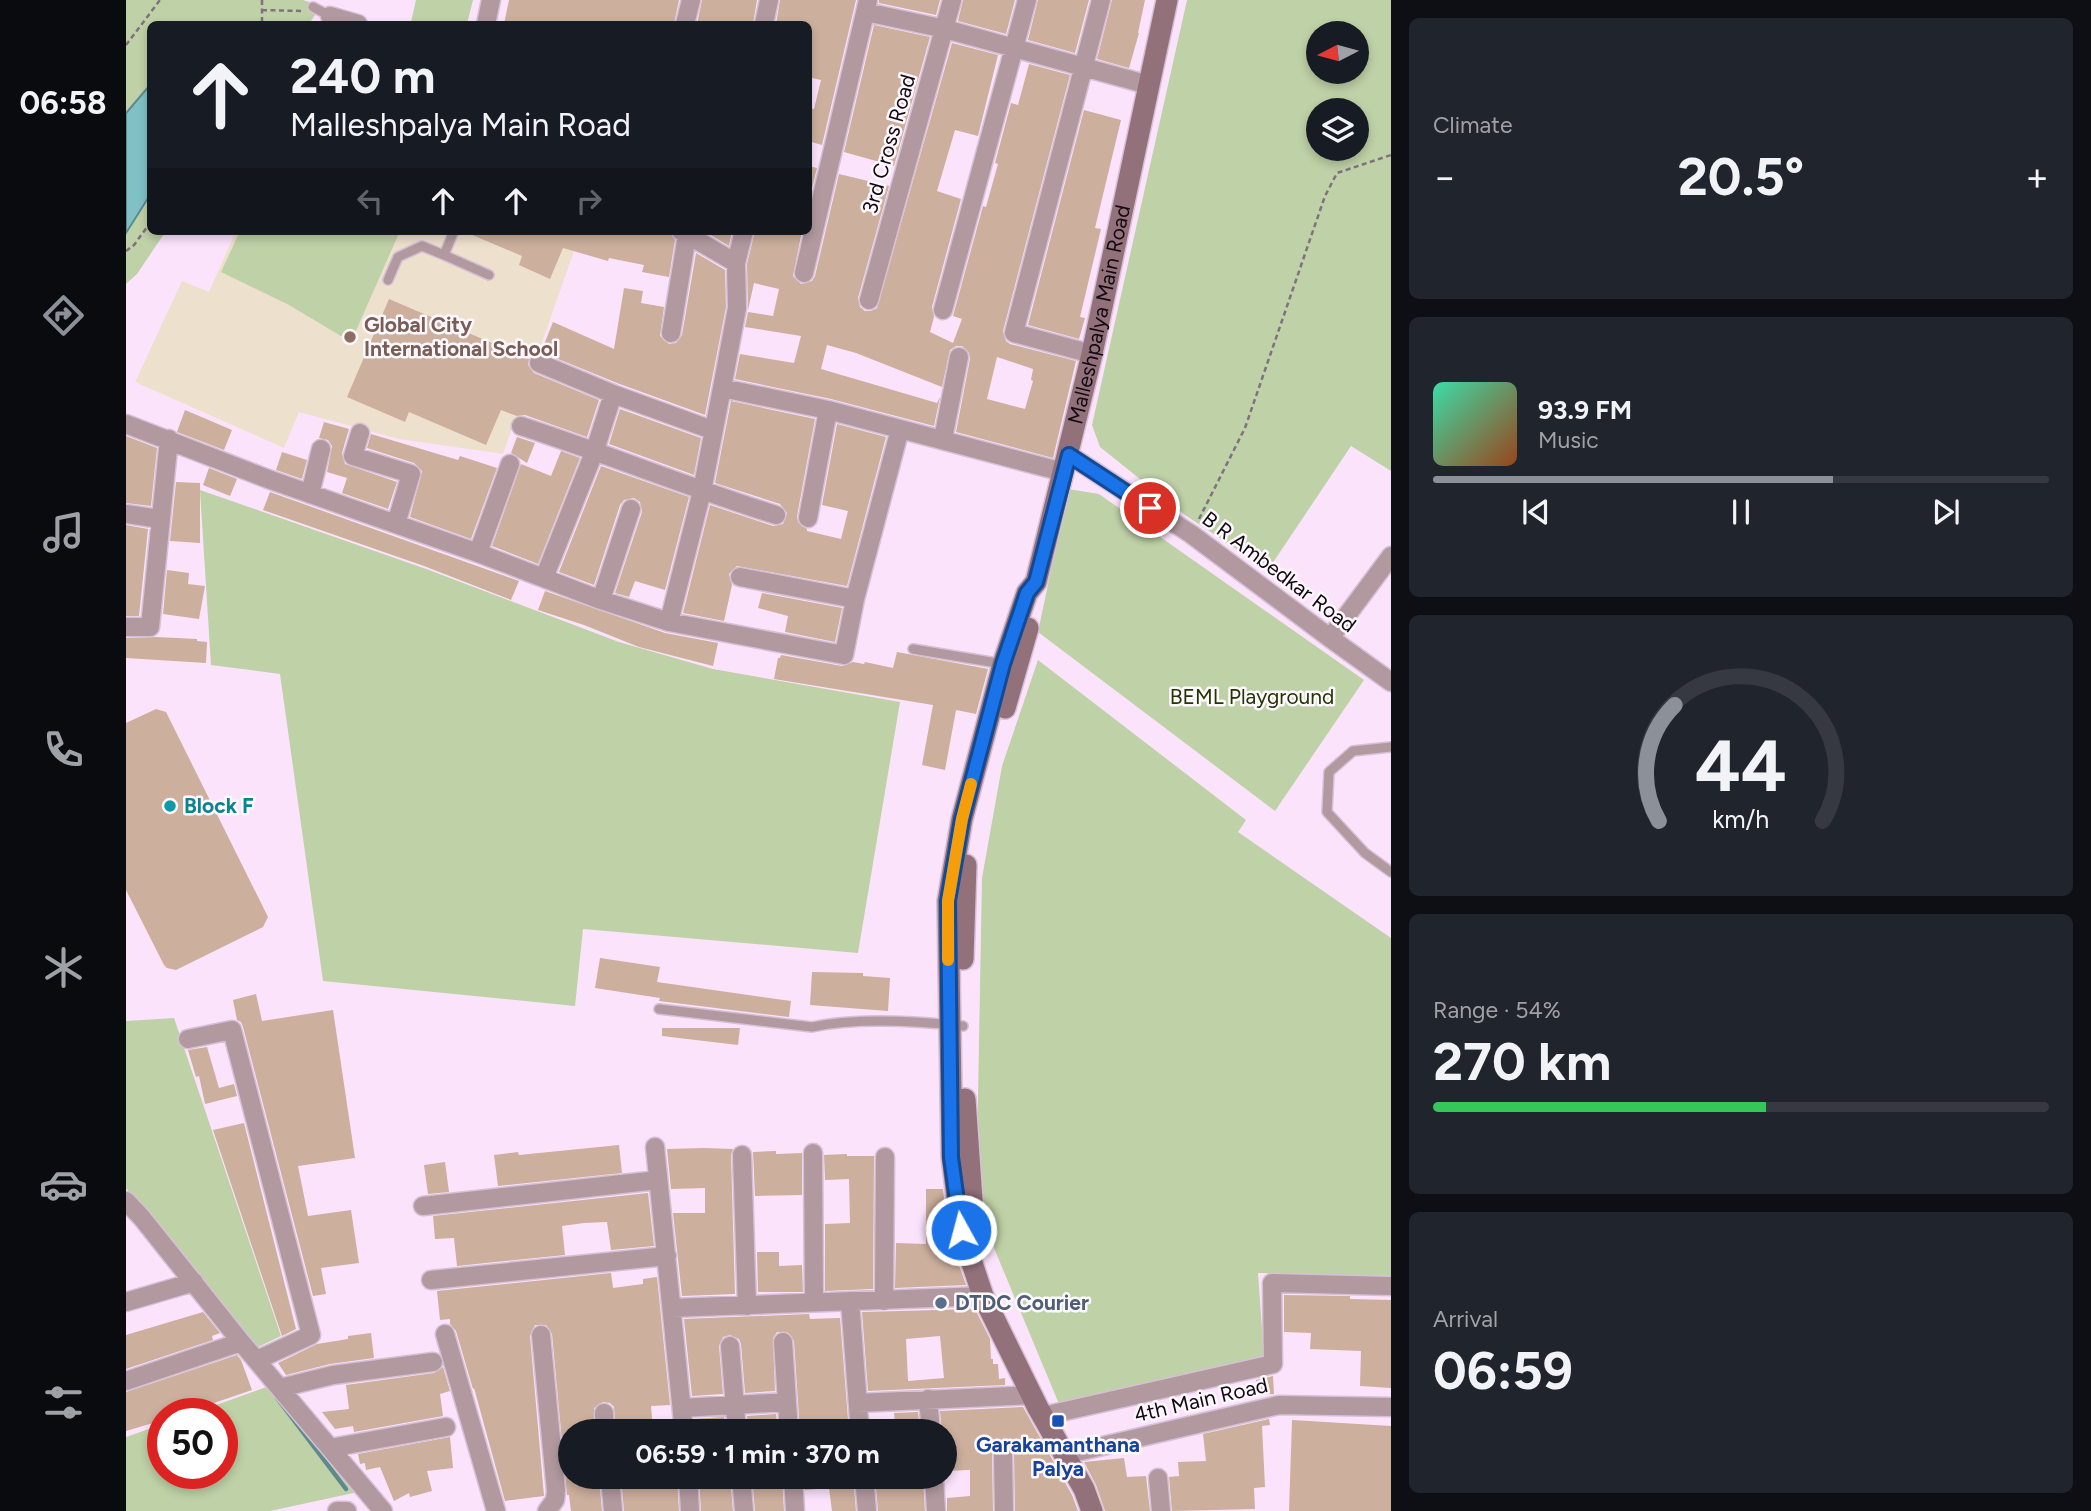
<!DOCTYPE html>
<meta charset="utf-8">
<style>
body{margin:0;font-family:Figtree,sans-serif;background:#20242c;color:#f1f3f6;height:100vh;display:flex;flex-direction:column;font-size:26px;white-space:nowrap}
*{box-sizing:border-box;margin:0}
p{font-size:23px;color:#9ea1a6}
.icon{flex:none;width:38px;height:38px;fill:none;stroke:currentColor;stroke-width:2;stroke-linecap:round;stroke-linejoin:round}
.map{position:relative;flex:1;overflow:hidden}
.drawer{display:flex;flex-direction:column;gap:18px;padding:18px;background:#0d0f14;width:700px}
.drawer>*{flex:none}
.guide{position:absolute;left:21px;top:21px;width:665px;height:214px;border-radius:10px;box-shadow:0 4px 10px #0003;background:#171b24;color:#f1f3f6;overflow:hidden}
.needle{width:46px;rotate:264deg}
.controls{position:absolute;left:1180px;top:21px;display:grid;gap:14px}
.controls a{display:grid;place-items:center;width:63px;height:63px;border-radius:50%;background:#171b24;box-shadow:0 4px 10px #0003;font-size:35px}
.speed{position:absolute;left:21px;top:1398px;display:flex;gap:14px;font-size:35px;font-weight:700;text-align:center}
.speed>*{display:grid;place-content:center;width:91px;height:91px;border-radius:50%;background:#171b24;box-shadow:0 4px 10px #0003;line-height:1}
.speed .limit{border:10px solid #d22;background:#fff;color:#111}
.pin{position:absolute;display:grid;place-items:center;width:60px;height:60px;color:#fff;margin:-30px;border:4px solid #fff;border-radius:50%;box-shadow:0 2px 7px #0007}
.me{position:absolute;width:77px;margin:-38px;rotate:353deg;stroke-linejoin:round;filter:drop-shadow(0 0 5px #0008)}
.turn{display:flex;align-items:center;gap:24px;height:147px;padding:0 28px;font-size:32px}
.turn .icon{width:91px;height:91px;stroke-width:2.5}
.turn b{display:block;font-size:49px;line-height:60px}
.lanes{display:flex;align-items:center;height:66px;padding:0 28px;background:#0003;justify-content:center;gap:35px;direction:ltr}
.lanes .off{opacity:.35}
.big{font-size:52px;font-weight:700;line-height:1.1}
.drawer .widget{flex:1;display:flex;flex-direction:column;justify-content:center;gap:10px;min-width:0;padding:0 24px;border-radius:10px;background:#20242c}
.drawer .dial{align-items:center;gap:0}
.dial svg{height:182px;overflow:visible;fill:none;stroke:#363941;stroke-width:7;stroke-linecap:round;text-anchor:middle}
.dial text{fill:#f1f3f6;stroke:none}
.song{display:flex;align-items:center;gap:21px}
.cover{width:84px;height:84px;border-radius:10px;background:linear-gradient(135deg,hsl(160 70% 55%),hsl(20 70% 35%))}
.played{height:7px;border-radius:4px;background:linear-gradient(90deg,#8c9099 65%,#363941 65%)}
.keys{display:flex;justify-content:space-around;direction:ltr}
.heat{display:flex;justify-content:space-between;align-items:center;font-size:38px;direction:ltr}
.charge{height:10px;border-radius:5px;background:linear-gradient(90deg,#34c759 54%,#363941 0)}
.trip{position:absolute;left:432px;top:1419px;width:399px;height:70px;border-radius:35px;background:#171b24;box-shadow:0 4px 10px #0003;font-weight:700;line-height:70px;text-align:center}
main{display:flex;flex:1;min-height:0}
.menu{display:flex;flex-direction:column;width:126px;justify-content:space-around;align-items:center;background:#090b0e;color:#9ea1a6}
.menu .icon{width:49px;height:49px}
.menu .on{color:#8c9099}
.menu b{font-size:32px;color:#f1f3f6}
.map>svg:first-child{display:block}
.education{fill:#ede1cd}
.green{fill:#bfd1a7;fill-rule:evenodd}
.water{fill:#7fc1c4;stroke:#5e8a8e;stroke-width:2}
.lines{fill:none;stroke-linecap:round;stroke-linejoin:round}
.stream{stroke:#5e8a8e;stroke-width:4.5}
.building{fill:#ccaf9d;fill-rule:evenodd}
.lane-casing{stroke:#d6c0d6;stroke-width:12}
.street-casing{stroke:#d6c0d6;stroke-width:21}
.secondary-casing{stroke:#d6c0d6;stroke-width:24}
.path{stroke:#807080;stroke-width:2.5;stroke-dasharray:5 3.5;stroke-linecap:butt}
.lane{stroke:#b1999f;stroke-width:9}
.street{stroke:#b1999f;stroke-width:18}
.secondary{stroke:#93717a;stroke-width:21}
.route-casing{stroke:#114b97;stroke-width:18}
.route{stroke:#1a73e8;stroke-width:12}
.slow{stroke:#f59e0b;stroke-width:12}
.education-dot{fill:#8d6e63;stroke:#fdf8fd;stroke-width:2.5}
.culture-dot{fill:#0f9aa8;stroke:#fdf8fd;stroke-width:2.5}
.service-dot{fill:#5c6f8a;stroke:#fdf8fd;stroke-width:2.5}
.transit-dot{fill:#1a4fb4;stroke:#fdf8fd;stroke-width:2.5}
.labels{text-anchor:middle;stroke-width:5;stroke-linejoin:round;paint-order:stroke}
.street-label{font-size:21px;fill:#110911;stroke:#fdf8fd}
.education-label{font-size:21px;font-weight:bold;fill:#785e54;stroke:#fdf8fd;text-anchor:start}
.park-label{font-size:21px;fill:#243501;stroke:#fdf8fd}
.culture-label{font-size:21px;font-weight:bold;fill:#0d838f;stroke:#fdf8fd;text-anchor:start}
.service-label{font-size:21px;font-weight:bold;fill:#4e5e75;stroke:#fdf8fd;text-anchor:start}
.transit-label{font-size:21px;font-weight:bold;fill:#164399;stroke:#fdf8fd}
</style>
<main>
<nav class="menu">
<b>06:58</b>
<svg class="icon on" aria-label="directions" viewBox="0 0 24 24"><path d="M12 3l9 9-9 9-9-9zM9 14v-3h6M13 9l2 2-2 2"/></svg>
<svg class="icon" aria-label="music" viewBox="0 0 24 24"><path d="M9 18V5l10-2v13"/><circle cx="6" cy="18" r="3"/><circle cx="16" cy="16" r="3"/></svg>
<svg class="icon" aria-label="phone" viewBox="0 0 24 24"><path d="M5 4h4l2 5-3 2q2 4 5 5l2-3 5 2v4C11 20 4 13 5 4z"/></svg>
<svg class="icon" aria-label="climate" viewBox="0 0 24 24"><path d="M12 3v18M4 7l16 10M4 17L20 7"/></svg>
<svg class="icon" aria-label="car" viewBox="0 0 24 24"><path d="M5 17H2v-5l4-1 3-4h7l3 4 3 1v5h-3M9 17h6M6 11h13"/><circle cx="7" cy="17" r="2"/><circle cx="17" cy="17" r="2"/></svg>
<svg class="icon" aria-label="filters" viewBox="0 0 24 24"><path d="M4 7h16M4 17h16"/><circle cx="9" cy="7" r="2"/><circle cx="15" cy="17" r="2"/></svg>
</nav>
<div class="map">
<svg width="1265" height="1511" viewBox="0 0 1265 1511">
<rect width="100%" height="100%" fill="#fce3fc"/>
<path class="education" d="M110,231H455L377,454L273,439L173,412L158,448L9,382L56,281L83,292Z"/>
<path class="green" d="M0,0H177L195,6L183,24H24V231H40L11,274L0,284Z
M290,0H347L341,24H292L285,22Z
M1061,0H1265V471L1225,446L1142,570L1059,515L974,447L966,425ZM1192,33H1230V72H1192ZM1192,110H1230V149H1192Z
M114,231H274L225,342L163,305L95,272Z
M942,489L973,494L1238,680L1149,811L912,632Z
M74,490L303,570L493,642L587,669L774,702L732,953L457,929L449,1006L197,981L154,674L85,665Z
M912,660L1120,820L1112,832L1265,938V1276L1132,1273L1138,1357L933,1404L863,1236L851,1153L856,878L876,766Z
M48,1018L155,1336L130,1348L0,1188V1021Z
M143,1386L164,1417L232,1492L144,1511H0V1437L37,1424V1474H96V1414H65Z"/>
<path class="water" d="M24,85V195L0,233V113Z"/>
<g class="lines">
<path class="stream" d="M151,1398L220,1489"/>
</g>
<path class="building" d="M383,0H553L548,24H378Z
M576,0H631L627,24H571Z
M654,0H730L696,145L682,141V108L688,109L695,80L682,77V24H650Z
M753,0H814L810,15L753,3Z
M837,0H889L880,34L832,21Z
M912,0H963L949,53L902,40Z
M986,0H1019L1012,33H1013L1003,68L971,59Z
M748,25L804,37L768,166L718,152Z
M826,43L872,55L852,136L829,130L811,191L835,199L806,307L808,317L804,332L827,343L836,319L827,316L857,206L860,207L872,164L869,163L885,103L892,105L903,64L944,75L877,331L880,341L884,344L950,361L927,458L830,432L844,359L843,353L836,346H830L824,350L816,387L730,353L701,345L695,369L811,403L814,397L808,426L705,399L609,379L614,354L668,363L675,336L619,327L622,312L647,316L653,289L628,283L622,310L621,264L629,231H676L667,276L675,284L686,281L689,276L713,174L763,186L732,298L734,307L739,311H745L751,308ZM871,357L907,369L905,380L907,381L899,409L861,399Z
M958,110L995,120L969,228L975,229L954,317L959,318L953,339L902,325Z
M682,166L691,168L682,204Z
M337,231H544L549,240L543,277L516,272L518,265L483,258L482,261L437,248L424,279L393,265L396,256Z
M578,231H606L603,246Z
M570,253L599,270L600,307L579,415L491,383L415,352L427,322L488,349L498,288L517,291L515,303L538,307L534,336L543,344L550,343L556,335Z
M263,299L403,359L402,365L408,373L473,400L461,437L399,415L391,416L375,410L360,445L283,412L279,422L221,397Z
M605,401L689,419L671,516L672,522L681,529V531L715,539L722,511L696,505L711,424L760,437L721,586L611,566L603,574L606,585L598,621L557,613L584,505L647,526L657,524L661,513L654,504L589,483Z
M494,409L575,438L568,475L483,444Z
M59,410L106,430L98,450L51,432Z
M198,422L223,429L216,453L219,464L271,482L262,509L216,493L221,478L201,472L206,446L202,440L193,438Z
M245,434L332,460L334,456L371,468L345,539L284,517L296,471L288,463L241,448Z
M0,436L31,448L25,506L0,503Z
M391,437L409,443L401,463L385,453Z
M435,451L454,458L412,564L366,546L395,464L425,476Z
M156,452L181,460L176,479L150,470Z
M475,466L563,497L539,590L509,581L503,597L489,593L516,512L514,502L508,498L498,500L494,505L468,585L433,572Z
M83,468L111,479L104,496L77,485Z
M50,482L74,483V543L44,541Z
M144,492L393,581L385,600L298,566L137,510Z
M0,525L22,529L13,616H0Z
M41,570L63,573L62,584L79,586L73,619L37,614Z
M419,591L539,633L592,643L587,666L513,647L458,625L412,610Z
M636,593L716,608L709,642L659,632L662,616L632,608Z
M30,637L71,639V641L81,642L80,663L0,658V638Z
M771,652L862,669L850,714L830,710L819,770L796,765L807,705L648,679L652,658H654L655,655L716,666L727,662L738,664L739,662L767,668Z
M30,709L40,712L142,917L137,927L50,970L41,968L38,965L0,890V723Z
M474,958L534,967L531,982L665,1001L663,1017L533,1001L534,998L469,988Z
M686,972L737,973V976L764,978L762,1011L684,1005Z
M130,994L136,1021L207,1010L229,1158L172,1166L182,1216L225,1210L233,1263L195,1268L200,1294L187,1296L117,1027L115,1022L111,1020L107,1000Z
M536,1028H614L612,1045L536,1036Z
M81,1047L93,1088L108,1084L111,1096L79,1104L73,1076L70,1077L62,1050Z
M118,1123L170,1329L156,1336L87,1130Z
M493,1145L496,1173L372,1186L368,1155L392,1152L393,1155Z
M578,1148L607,1149L605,1155L609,1294L556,1296L547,1213H579V1188L545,1189L541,1149Z
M650,1151V1154L676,1153V1195L629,1196L627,1152Z
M721,1154V1156H748L747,1289L699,1291V1224L724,1223L723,1179L699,1180L698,1155Z
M319,1162L323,1192L302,1194L298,1165Z
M800,1189H817L822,1234L840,1285L769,1288L770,1243L800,1244Z
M522,1193L528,1246L485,1250L481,1222L458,1223L436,1226L439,1255L331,1266L328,1238L309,1239L307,1216Z
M631,1252H653V1266L676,1265L677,1292H632Z
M485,1273L487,1288L517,1284V1279L531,1277L544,1405L525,1406L527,1428L490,1432L488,1407L484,1403L477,1402L468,1408V1432H444V1477H473L476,1511H445L443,1495H441L426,1334L420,1325H409L404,1336L418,1496L379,1501L348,1388L347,1389L330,1331L324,1324V1319L314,1320L311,1291Z
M1158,1295L1224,1296V1299L1265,1300V1388L1234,1386L1235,1351L1184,1349L1185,1333L1158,1332Z
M849,1309L864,1339L865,1359H867V1364H872L873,1379L879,1378V1385L742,1391L736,1312ZM814,1336L818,1378L782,1381L780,1339Z
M77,1312L94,1333L86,1336L87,1340L0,1369V1335Z
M683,1314L684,1319L714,1318L723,1432H674L668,1341L661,1332H651L647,1338L649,1391L619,1393L615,1344L613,1339L604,1335L597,1337L593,1346L597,1394L566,1396L558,1319Z
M245,1333L248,1358L204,1364L160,1375L152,1363L191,1344L222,1339V1336Z
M111,1355L115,1360L126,1390L56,1414H37V1420L0,1431V1392Z
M317,1367L324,1391L314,1394L317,1416L228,1432L227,1426L209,1429L196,1412L223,1409L220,1385L308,1373Z
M1147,1376L1148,1394L1131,1395L1130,1380Z
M897,1407L946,1495L952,1511H889L888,1454L886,1449L877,1444L871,1446L866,1455L867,1511H821V1498L844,1496V1470L819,1471V1432H816L814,1411Z
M792,1412L794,1432H770L768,1413Z
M650,1414L652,1432H622L621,1416Z
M598,1417L600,1432H569L568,1419Z
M1143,1419L1144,1425L1136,1426L1139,1487L1128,1488L1129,1509L1046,1511L1043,1477L1053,1476L1052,1462L1080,1461L1077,1434Z
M1166,1420L1265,1426V1511H1163Z
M324,1437L327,1468L301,1471L306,1491L284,1497L283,1493L268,1501L254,1467L240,1470L239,1463L234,1464L232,1454Z
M998,1458L1001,1477L1020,1476L1024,1511H979L970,1485L958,1462Z
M495,1477H551L553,1511H498Z
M573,1477H604L607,1511H575Z
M626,1477H656L658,1511H629Z
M678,1477H727L730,1511H706L703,1488L679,1490Z
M749,1477H797L799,1511H752Z"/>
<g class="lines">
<defs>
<path id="lane" d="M187,7L204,16
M328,231L318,255L363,275
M262,280L272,257L296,246L318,255
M787,649L877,664
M1265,747L1227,751L1203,772L1201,812L1239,853L1265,872
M533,1009L686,1027C732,1017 790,1021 837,1026"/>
<path id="street" d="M740,12L819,29L1023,85
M204,16L232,24
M360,24L365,0
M559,24L565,0
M638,24L643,0
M610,263L618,231
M678,273L742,0
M743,300L826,0
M817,310L901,0
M545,333L561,235
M966,354L888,333L975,0
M413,363L487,394L586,430
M596,388L702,410L774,429
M0,424L142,479L352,553L475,600L543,622L718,655L729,599L774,429L937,472
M395,426C481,454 564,488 650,515
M234,433L227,456L285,474L270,524
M817,439L833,357
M943,455L1065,534L1204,638L1265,682
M184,494L195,449
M0,514L34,519
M682,518L702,410
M352,553L384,464
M614,577L729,599
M418,578L469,450L487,394
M475,600L505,509
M543,622L576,491L596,388L611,308L610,263L555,231
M0,627H24L43,439
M1204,638L1265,556
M62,1039L106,1030L185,1335L131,1360
M529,1147L558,1432
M687,1153L688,1302
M616,1155L621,1306
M0,1201L16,1218L115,1342L257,1511
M297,1206L532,1180
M305,1280L541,1256
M724,1301L734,1432
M758,1301L759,1157
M0,1302L68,1282
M546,1308L857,1296
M319,1334L370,1511
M415,1335L430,1491L429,1500L421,1511
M657,1342L663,1432
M604,1346L611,1432
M0,1381L115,1342
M154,1388L207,1375L307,1362
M802,1399L805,1432
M732,1403L906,1395
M556,1408L661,1402
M478,1413L479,1432
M917,1416L1147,1364L1146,1283L1265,1286
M204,1448L320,1427
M877,1455L878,1511
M938,1455L1153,1405L1265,1407
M484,1477L487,1511
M562,1477L564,1511
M615,1477L618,1511
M667,1477L669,1511
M738,1477L741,1511
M808,1477L810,1511
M1032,1478L1035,1511
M211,1511H221"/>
<g id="secondary">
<path d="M879,708L902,628"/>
<path d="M837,959L840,865"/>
<path d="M839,1099L847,1214"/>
<path id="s1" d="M966,1511L958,1489L912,1408L857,1296L835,1230L826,1157L822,901L836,819L877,664L901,593L910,582L966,354L1041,0"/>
</g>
</defs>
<use href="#lane" class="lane-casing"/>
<use href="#street" class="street-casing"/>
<use href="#secondary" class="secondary-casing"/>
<path class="path" d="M136,0V24
M136,10L175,11
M0,45L34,0
M0,251L8,245L24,223
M1073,519L1119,428L1199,196L1211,173L1265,155"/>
<use href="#lane" class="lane"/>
<use href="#street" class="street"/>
<use href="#secondary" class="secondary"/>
</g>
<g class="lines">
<defs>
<path id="route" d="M835,1230L825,1157L822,901L836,819L877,664L901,593L910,582L943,455L1024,508"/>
</defs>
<use href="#route" class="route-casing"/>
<use href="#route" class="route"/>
<path class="slow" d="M822,960V901L836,819L845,784"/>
</g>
<circle class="education-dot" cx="224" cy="337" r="7"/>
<circle class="culture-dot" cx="44" cy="806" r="7"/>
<circle class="service-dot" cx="815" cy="1303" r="7"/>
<rect class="transit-dot" x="925" y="1414" width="14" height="14" rx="3.5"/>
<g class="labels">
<g class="street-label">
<text transform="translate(763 144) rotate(-74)" y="7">3rd Cross Road</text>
<text dy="7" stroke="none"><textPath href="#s1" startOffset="1248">Malleshpalya Main Road</textPath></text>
<text transform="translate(1153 572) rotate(37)" y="7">B R Ambedkar Road</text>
<text transform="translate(1075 1400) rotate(-13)" y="7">4th Main Road</text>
</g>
<g class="education-label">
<text x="238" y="332">Global City<tspan x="238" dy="24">International School</tspan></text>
</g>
<g class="park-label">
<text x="1126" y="704">BEML Playground</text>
</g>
<g class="culture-label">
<text x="58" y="813">Block F</text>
</g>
<g class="service-label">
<text x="829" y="1310">DTDC Courier</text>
</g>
<g class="transit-label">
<text x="932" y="1452">Garakamanthana<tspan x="932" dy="24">Palya</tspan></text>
</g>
</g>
</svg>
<div class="controls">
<a><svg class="needle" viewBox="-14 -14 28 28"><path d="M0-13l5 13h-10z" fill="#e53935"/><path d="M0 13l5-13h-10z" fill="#9ea1a6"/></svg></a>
<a><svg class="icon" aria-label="layers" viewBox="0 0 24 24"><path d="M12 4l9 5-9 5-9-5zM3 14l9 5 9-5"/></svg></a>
</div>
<div class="speed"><div class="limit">50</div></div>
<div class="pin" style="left:1024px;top:508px;background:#d93025"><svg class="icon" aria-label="arrive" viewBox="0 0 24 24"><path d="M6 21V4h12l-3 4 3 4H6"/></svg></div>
<svg class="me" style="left:835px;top:1230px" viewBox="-20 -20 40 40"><circle r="17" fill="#1a73e8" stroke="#fff" stroke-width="3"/><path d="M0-11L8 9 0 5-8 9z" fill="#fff"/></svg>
<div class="trip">06:59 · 1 min · 370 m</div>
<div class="guide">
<div class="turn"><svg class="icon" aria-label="ahead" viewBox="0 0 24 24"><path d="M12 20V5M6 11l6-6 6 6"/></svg><div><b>240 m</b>Malleshpalya Main Road</div></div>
<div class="lanes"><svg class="icon off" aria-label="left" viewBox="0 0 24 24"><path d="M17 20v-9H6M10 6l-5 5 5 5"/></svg><svg class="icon" aria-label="ahead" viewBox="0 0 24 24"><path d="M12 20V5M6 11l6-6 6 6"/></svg><svg class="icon" aria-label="ahead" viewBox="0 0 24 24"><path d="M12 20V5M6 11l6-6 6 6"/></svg><svg class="icon off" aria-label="right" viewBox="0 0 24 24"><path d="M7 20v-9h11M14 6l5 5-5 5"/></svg></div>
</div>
</div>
<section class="drawer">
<div class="widget"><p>Climate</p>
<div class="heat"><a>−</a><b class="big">20.5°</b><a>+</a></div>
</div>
<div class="widget">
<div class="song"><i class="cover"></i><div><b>93.9 FM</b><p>Music</p></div></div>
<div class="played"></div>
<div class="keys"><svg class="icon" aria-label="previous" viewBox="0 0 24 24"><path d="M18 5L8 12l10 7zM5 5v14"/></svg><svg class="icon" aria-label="pause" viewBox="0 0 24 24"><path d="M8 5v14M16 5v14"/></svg><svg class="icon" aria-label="next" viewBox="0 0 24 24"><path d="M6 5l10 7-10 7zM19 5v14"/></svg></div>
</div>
<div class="widget dial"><svg viewBox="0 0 100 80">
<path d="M14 69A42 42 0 1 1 86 69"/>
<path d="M14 69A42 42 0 0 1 21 18" stroke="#8c9099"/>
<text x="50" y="56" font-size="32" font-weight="700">44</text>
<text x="50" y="72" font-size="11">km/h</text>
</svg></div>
<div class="widget"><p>Range · 54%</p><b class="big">270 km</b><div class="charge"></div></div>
<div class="widget"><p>Arrival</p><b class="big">06:59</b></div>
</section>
</main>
